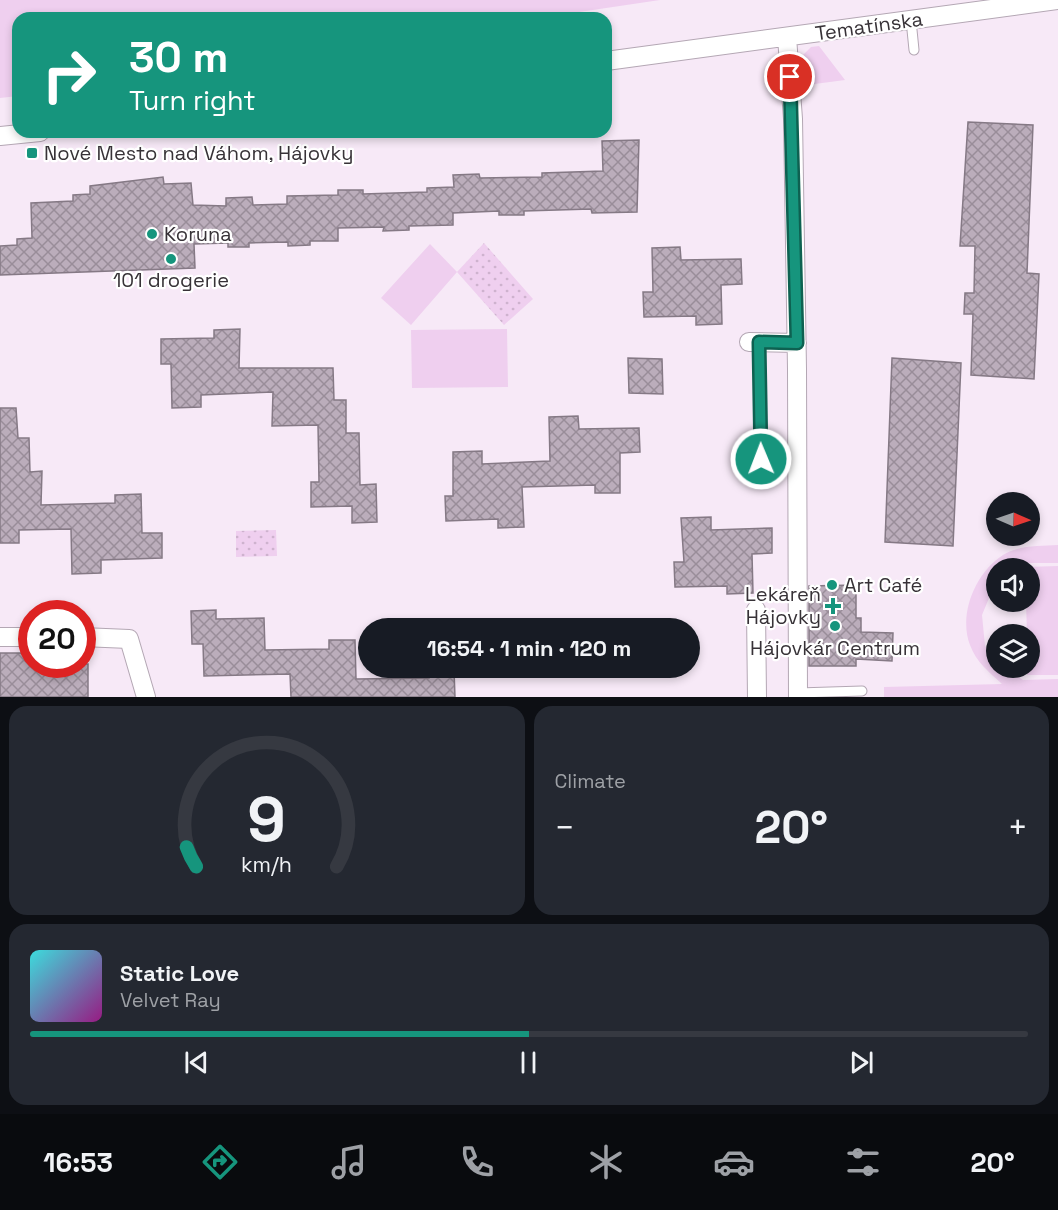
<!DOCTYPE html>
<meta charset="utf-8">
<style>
body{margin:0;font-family:"Space Grotesk",sans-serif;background:#242831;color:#f1f3f6;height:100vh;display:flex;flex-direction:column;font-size:22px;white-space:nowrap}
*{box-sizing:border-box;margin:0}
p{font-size:20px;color:#9ea1a6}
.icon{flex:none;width:33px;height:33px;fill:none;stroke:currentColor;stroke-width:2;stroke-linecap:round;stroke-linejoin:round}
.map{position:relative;height:697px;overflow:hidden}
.side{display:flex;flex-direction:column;gap:9px;padding:9px;background:#0d0f14;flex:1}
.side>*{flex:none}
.guide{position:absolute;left:12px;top:12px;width:600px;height:126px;border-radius:18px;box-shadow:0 3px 9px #0003;background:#16957d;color:#fff;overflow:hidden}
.needle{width:39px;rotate:92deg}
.controls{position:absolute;left:986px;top:492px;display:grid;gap:12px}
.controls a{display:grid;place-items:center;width:54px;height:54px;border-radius:50%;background:#171b24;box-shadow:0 3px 9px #0003;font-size:30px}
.speed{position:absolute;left:18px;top:600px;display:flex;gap:12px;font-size:30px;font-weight:700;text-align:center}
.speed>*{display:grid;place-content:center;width:78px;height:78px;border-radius:50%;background:#171b24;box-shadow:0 3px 9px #0003;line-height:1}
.speed .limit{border:9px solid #d22;background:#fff;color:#111}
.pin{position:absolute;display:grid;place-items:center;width:51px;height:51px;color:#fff;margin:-26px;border:3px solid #fff;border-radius:50%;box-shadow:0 2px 6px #0007}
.me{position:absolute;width:66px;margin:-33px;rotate:359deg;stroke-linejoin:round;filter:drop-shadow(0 0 4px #0008)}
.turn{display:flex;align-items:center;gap:21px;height:126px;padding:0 18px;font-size:27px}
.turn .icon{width:78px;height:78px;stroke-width:2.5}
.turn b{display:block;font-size:42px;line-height:51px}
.big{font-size:45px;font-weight:800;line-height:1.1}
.side .widget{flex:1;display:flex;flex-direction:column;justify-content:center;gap:9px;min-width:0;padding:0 21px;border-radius:18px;background:#242831}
.side .dial{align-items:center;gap:0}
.dial svg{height:156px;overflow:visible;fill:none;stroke:#363941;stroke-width:7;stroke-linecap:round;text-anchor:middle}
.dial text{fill:#f1f3f6;stroke:none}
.song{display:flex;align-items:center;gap:18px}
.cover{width:72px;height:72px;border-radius:9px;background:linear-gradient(135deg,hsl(180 70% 55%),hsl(310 70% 35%))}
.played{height:6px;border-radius:3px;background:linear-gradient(90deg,#16957d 50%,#363941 50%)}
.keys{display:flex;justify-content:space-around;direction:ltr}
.heat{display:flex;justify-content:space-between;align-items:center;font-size:33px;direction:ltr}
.side .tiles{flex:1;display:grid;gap:9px;grid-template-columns:1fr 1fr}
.widget:last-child{grid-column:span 2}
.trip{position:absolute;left:358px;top:618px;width:342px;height:60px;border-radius:30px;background:#171b24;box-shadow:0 3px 9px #0003;font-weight:800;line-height:60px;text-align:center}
.menu{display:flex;height:96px;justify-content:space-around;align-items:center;background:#090b0e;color:#9ea1a6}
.menu .icon{width:42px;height:42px}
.menu .current{color:#16957d}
.menu b{font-size:27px;color:#f1f3f6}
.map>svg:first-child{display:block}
.grass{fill:#efcfef}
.park{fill:url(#park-dots)}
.building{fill:url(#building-cross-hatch);stroke:#857985;stroke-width:1.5}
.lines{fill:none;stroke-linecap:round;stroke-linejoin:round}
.lane-casing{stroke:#b4a7b4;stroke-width:11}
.street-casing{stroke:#b4a7b4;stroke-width:20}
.lane{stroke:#fff;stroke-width:9}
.street{stroke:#fff;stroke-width:18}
.route-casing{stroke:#0e6151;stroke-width:15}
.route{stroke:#16957d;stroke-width:10}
.poi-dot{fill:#16957d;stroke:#fff;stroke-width:2}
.labels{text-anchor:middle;stroke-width:4.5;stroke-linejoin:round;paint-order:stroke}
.street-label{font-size:20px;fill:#373237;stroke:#fff}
.poi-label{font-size:20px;fill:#373237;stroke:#fff;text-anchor:start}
</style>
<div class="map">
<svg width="1058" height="697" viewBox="0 0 1058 697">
<defs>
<pattern id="park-dots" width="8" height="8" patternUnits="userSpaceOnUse" patternTransform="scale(1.5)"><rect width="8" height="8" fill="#efcfef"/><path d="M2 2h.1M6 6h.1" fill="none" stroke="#ceb2ce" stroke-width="1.8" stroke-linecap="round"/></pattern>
<pattern id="building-cross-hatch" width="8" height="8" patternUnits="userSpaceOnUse" patternTransform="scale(1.5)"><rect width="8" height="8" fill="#bbadbb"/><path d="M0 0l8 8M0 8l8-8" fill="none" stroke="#998d99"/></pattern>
</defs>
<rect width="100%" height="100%" fill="#f7e9f7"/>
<path class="grass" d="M0,0H660L539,18H18V96L0,98Z
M819,46L845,80L807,85L801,78L802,56L811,47Z
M430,244L457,272L411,325L381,298Z
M507,329L508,387L412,388L411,330Z
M1058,545V563H1024L1016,568H996V581L982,615L985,646L996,659V668H1005L1023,680L1058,679V697H884V687L1002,684C990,673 976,662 970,645C958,614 976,572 1003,555C1019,545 1040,546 1058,545Z
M1058,566V675H1027L1029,634H1027L1026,602H1029V568L1025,567Z"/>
<path class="park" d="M484,243L533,299L504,325L457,272Z
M276,530L277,556L236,557V531Z"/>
<path class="building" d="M968,122L1033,125L1027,273L1039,274L1034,379L971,375L973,314H964L965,293H974L975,246H960Z
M639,140L637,212L592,213L591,209L524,211V215H499V211L453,213V225L409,226V230L383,231L384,227L338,228V241H310V245L288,246V242L249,243V247H228V243L194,244L195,268L0,275V246L17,245V239L32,238L31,203L73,201V195L90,194V186L163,177L164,184L191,183L193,205L226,206V198L252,197L253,205L287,204V196L338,195V190H363V194L427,192V188L454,187L453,175L479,174L480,178L542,177V173L603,171L602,141Z
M680,247L681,260L741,259L742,284L721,285L722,324L696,325V316L644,317L643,292H653L652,248Z
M240,329L239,368H333L334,400H346V433H359L360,485L376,484L377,522L352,523V506L311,507V482H319L318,425L272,426L273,392L201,395V407L172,408L171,364H161V339L214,338V330Z
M628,358L662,359L663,394L629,393Z
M892,358L961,363L953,546L885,542Z
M0,408H16L18,438H29L30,472L42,471L41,505L115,503V495L141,494L142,533H162V558L101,560V573L72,574L71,529L19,530V543H0Z
M578,416L579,429L639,428L640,452L620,453V493H595V485L522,487L524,527L498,528V519L446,521L445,496H453V452L482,451V464L550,461L549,417Z
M711,517V530L772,528V553L752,554L753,593L727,594V586L675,587L674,562H684L681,518Z
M856,585V618H861V632L893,633L892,661L856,659V666H809V586Z
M216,610V619L264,618L265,650L329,649V640H355L356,679L429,678V671L454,670L455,697H291L290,674L204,676L203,644H192L191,611Z
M0,653H32V664H88V697H0Z"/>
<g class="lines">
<defs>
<path id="lane" d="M911,20L914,50
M759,342L761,459
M798,693L862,691"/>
<path id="street" d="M787,37L793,119L797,369L798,697
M606,61L1058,0
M0,136L40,132
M749,342L797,343
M756,610L757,697
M0,637H32
M82,637L129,639L146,697"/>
</defs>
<use href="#lane" class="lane-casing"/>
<use href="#street" class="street-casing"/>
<use href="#lane" class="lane"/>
<use href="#street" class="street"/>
</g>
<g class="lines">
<defs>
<path id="route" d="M761,459L759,342L797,343L790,77"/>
</defs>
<use href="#route" class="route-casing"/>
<use href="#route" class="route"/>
</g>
<g class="poi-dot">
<rect x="26" y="147" width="12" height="12" rx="3"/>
<circle cx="152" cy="234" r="6"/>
<circle cx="171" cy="259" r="6"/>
<circle cx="832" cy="585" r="6"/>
<path d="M830 597h6v6h6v6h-6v6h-6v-6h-6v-6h6z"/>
<circle cx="835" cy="626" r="6"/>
</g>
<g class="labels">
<g class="street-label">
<text transform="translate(869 26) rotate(-8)" y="7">Tematínska</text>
</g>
<g class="poi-label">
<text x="44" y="160">Nové Mesto nad Váhom, Hájovky</text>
<text x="164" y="241">Koruna</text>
<text x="171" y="287" text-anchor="middle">101 drogerie</text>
<text x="844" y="592">Art Café</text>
<text x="821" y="601" text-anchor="end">Lekáreň<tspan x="821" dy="23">Hájovky</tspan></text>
<text x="835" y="655" text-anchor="middle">Hájovkár Centrum</text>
</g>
</g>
</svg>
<div class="controls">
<a><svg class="needle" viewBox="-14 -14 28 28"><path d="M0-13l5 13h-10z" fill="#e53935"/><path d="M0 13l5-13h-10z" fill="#9ea1a6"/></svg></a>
<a><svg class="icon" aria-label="sound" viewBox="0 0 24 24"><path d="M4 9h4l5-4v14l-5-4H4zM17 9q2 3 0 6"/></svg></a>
<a><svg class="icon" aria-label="layers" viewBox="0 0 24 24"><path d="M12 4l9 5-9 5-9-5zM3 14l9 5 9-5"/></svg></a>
</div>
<div class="speed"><div class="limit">20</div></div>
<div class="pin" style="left:790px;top:77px;background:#d93025"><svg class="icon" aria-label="arrive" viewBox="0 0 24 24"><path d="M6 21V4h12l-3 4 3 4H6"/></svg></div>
<svg class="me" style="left:761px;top:459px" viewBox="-20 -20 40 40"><circle r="17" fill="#16957d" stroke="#fff" stroke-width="3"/><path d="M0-11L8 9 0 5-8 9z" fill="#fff"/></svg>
<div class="trip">16:54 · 1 min · 120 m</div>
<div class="guide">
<div class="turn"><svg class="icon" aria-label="right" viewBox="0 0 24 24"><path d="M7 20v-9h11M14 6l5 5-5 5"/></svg><div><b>30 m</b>Turn right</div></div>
</div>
</div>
<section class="side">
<div class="tiles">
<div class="widget dial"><svg viewBox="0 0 100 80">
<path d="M14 69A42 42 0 1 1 86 69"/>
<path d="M14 69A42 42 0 0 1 9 59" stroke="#16957d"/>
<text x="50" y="56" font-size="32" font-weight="700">9</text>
<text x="50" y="72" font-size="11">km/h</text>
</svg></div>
<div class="widget"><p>Climate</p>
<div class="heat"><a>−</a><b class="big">20°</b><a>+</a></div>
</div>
<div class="widget">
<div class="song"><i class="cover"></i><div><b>Static Love</b><p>Velvet Ray</p></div></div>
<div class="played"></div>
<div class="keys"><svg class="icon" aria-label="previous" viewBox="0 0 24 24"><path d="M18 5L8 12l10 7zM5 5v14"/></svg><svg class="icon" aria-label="pause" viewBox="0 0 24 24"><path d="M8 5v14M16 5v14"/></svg><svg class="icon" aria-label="next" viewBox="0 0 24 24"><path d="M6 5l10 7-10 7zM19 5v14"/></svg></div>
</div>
</div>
</section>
<nav class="menu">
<b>16:53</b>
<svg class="icon current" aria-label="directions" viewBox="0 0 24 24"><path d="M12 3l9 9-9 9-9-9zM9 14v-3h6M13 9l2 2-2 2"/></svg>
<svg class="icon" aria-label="music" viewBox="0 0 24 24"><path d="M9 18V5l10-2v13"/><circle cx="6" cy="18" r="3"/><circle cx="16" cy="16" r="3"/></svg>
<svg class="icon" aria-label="phone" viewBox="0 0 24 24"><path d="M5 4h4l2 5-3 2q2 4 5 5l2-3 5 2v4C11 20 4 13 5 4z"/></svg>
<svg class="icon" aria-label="climate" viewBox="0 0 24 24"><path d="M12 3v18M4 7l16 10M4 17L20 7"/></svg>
<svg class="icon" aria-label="car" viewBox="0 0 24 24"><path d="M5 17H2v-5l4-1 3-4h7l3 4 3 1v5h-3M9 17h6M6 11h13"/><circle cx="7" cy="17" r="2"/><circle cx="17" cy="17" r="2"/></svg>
<svg class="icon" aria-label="filters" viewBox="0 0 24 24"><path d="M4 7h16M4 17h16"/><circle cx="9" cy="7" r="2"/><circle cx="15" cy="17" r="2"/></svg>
<b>20°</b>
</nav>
